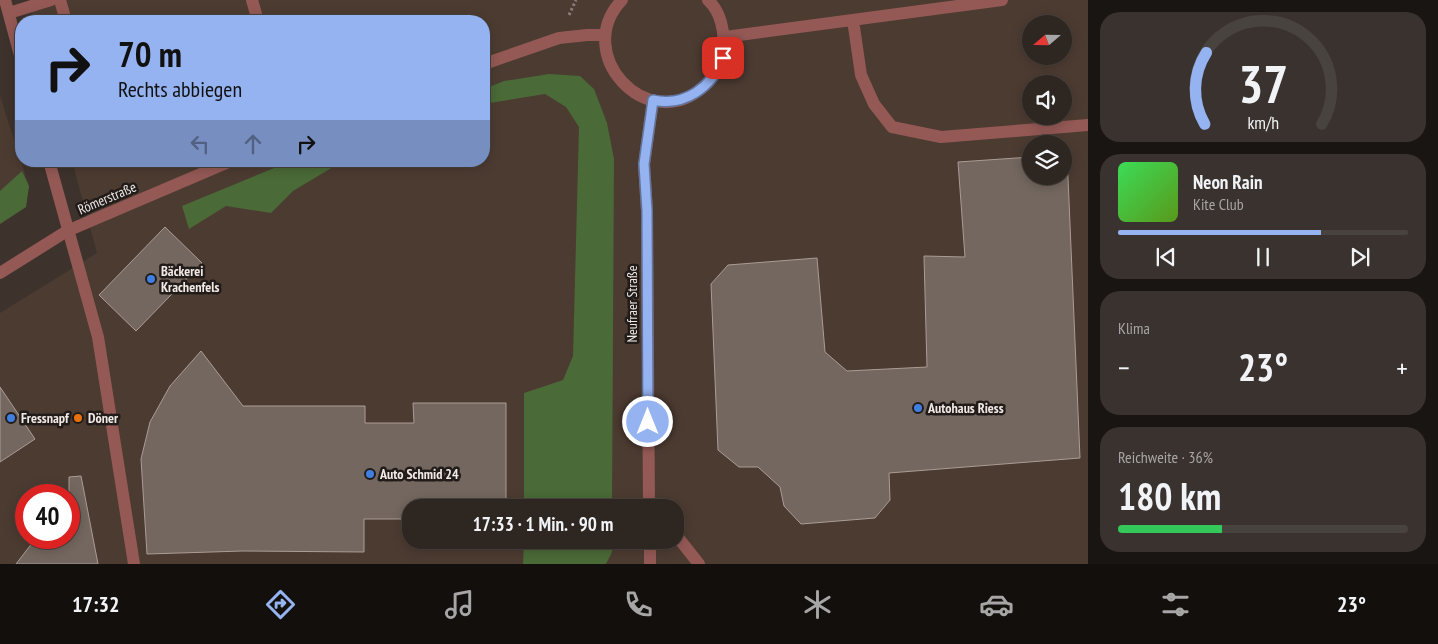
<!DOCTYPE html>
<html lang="de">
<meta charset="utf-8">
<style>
body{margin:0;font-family:"PT Sans Narrow",sans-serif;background:#3a322e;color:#f1f3f6;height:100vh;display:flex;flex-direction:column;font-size:19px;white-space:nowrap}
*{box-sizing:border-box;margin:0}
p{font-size:16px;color:#a7a5a5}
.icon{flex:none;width:28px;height:28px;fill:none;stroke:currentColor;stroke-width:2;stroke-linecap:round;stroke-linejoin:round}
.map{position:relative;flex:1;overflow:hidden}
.side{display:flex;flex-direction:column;gap:12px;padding:12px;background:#191512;width:350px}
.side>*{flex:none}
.top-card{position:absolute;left:15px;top:15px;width:475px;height:152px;border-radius:20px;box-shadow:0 2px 12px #0003,0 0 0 1px #49433f;background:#95b2f1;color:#111;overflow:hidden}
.needle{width:32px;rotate:250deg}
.tools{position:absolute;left:1022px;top:15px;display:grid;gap:10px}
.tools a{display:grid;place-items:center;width:50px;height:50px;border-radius:50%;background:#2e2621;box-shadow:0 2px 12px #0003,0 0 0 1px #49433f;font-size:25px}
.speed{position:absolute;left:15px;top:484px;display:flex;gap:10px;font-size:25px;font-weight:700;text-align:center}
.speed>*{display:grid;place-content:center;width:65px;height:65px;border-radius:50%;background:#2e2621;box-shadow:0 2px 12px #0003,0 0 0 1px #49433f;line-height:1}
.speed .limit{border:8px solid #d22;background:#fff;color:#111}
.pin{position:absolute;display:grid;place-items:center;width:42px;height:42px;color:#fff;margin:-21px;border-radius:10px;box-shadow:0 2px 8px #0006}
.me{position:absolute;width:55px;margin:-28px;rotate:0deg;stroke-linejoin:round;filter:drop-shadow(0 0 4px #0008)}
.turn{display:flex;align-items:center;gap:18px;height:105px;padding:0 20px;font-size:22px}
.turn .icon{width:65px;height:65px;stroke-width:2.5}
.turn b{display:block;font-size:35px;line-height:42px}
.lanes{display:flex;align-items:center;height:48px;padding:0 20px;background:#0003;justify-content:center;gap:25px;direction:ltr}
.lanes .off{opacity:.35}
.big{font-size:38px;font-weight:700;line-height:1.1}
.side .tile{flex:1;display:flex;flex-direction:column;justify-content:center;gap:8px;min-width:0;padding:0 18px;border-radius:20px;background:#3a322e}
.side .dial{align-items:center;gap:0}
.dial svg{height:130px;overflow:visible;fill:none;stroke:#49433f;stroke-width:7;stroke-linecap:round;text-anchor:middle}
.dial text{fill:#f1f3f6;stroke:none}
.song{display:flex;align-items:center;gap:15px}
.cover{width:60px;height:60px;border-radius:8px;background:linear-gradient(135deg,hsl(130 70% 55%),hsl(90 70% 35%))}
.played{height:5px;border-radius:2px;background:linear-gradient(90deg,#95b2f1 70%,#49433f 70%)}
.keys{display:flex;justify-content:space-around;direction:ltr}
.heat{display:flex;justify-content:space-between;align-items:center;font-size:28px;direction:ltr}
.charge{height:8px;border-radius:4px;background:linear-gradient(90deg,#34c759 36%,#49433f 0)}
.trip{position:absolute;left:402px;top:499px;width:282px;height:50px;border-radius:20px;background:#2e2621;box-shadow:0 2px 12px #0003,0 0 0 1px #49433f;font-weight:700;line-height:50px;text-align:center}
.dock{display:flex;height:80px;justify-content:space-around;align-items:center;background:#120f0d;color:#a7a5a5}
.dock .icon{width:35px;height:35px}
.dock .on{color:#95b2f1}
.dock b{font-size:22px;color:#f1f3f6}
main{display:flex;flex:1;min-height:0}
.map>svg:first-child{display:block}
.built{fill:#4c3b31;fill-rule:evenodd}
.green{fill:#4a6a37}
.building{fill:#73675f;stroke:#ab9d95}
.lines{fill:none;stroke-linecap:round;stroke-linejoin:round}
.path{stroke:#877e78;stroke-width:3;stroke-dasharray:2.5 2.5;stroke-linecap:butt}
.minor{stroke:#945955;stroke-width:12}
.route-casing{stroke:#61749d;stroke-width:12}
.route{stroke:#95b2f1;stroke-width:9}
.shop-dot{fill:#3f7fe0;stroke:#211c19;stroke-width:2}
.food-dot{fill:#e8710a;stroke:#211c19;stroke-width:2}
.labels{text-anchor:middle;stroke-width:5;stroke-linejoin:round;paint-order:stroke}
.street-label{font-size:14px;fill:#f1e9e5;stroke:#211c19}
.poi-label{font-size:14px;font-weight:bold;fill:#f1e9e5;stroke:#211c19;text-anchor:start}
</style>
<main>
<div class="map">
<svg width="1088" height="564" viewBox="0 0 1088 564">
<rect width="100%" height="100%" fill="#3e332c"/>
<path class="built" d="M28,0H1088V564H0V313L97,253L72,161H484V21H34ZM1031,24H1064V56H1031ZM1031,84H1064V116H1031ZM1031,144H1064V176H1031ZM26,495H69V538H26ZM411,508H676V540H411Z
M0,96L29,186L26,207L0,224Z"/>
<path class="green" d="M549,74L580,76L594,89L607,123L614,159L612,507H524V393L563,380L573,356L579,127L566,107L545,94L484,104V89L504,81Z
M291,161H343L293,191L271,213L226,206L189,229L182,206Z
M22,171L29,186L26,207L0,224V191Z
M524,540H612V552L606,564H523Z"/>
<path class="building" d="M1067,154L1080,458L889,473L890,500L875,518L801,524L784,506L780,487L758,467H739L718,450L711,284L728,265L817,258L825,352L847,371L927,367L924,256L965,257L958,162L1031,157V176H1064V155Z
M165,227L202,263L136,331L99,295Z
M201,351L243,406H365V423H414L413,403H506V508H411V519H364V552L243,551L147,554L141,459L150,422L170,386Z
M0,387L35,439L0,462Z
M81,476L98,564H16L36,538H69V477Z"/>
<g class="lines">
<path class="path" d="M569,15L576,0"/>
<path class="minor" d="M5,0L21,59
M60,0L66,21
M252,0L258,21
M622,0C571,54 647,135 702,88C714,78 722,65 723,49C725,32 721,12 708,0
M9,13L51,0
M853,20L861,75L874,104L892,127L941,137L1088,125
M725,37L1002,0
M484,64L559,38L587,35H605
M49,161L98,337L134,564
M0,273L67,231L231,161
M649,508L647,211L644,165L653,100
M676,535L699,564
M650,540V564"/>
</g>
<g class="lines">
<defs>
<path id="route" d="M648,422L647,211L644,164L653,100C685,107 712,87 723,58"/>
</defs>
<use href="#route" class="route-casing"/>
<use href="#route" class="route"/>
</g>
<g class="shop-dot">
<circle cx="151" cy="279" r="5"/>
<circle cx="918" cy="408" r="5"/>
<circle cx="11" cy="418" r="5"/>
<circle cx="370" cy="474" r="5"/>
</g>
<circle class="food-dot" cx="78" cy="418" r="5"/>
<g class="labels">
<g class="street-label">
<text transform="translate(107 198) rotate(-23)" y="5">Römerstraße</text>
<text transform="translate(632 304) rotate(-90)" y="5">Neufraer Straße</text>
</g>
<g class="poi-label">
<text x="161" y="276">Bäckerei<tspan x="161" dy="16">Krachenfels</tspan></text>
<text x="928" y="413">Autohaus Riess</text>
<text x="21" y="423">Fressnapf</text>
<text x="88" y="423">Döner</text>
<text x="380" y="479">Auto Schmid 24</text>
</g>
</g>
</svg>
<div class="tools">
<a><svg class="needle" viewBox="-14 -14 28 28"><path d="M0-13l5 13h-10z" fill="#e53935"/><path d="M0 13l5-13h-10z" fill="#a7a5a5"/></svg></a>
<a><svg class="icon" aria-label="sound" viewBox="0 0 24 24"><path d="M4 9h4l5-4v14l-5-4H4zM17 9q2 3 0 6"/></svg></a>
<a><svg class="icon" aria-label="layers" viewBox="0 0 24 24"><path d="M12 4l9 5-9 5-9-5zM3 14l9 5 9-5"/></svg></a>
</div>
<div class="speed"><div class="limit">40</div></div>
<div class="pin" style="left:723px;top:58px;background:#d93025"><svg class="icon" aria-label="arrive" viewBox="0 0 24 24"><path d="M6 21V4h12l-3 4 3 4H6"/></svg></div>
<svg class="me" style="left:648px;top:422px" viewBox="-20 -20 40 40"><circle r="17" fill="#95b2f1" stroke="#fff" stroke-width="3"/><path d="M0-11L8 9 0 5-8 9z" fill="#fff"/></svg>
<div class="trip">17:33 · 1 Min. · 90 m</div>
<div class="top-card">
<div class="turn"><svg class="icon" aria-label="right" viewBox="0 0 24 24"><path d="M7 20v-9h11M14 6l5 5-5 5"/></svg><div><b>70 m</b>Rechts abbiegen</div></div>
<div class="lanes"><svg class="icon off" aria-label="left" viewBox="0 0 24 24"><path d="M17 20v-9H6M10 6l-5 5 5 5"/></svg><svg class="icon off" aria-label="ahead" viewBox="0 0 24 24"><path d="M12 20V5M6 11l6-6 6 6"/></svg><svg class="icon" aria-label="right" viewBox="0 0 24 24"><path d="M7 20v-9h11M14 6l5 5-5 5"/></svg></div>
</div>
</div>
<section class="side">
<div class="tile dial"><svg viewBox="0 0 100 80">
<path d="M14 69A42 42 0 1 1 86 69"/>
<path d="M14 69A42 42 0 0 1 15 25" stroke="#95b2f1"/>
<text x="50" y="56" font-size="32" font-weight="700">37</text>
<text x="50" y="72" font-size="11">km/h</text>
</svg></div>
<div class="tile">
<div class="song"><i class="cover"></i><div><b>Neon Rain</b><p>Kite Club</p></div></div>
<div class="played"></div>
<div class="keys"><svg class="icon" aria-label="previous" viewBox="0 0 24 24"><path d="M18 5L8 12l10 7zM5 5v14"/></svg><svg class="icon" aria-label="pause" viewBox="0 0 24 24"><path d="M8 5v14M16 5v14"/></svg><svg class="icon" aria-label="next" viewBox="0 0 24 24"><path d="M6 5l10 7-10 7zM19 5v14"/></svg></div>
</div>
<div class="tile"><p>Klima</p>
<div class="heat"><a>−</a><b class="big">23°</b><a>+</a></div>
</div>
<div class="tile"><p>Reichweite · 36%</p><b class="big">180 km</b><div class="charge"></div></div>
</section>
</main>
<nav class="dock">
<b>17:32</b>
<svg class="icon on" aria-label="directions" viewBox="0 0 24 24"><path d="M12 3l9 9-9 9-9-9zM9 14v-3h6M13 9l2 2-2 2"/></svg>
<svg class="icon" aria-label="music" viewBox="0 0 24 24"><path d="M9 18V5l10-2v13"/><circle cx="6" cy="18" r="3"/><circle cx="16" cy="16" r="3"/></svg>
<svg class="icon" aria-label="phone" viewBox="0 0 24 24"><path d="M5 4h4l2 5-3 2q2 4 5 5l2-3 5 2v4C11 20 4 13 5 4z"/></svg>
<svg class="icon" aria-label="climate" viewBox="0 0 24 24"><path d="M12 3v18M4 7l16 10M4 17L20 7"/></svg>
<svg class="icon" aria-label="car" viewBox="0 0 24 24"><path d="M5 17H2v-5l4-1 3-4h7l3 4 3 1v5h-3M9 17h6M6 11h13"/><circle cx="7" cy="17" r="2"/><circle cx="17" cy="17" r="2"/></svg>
<svg class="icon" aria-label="filters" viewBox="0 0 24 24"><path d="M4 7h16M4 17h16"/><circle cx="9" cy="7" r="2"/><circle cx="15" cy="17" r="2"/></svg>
<b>23°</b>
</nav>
